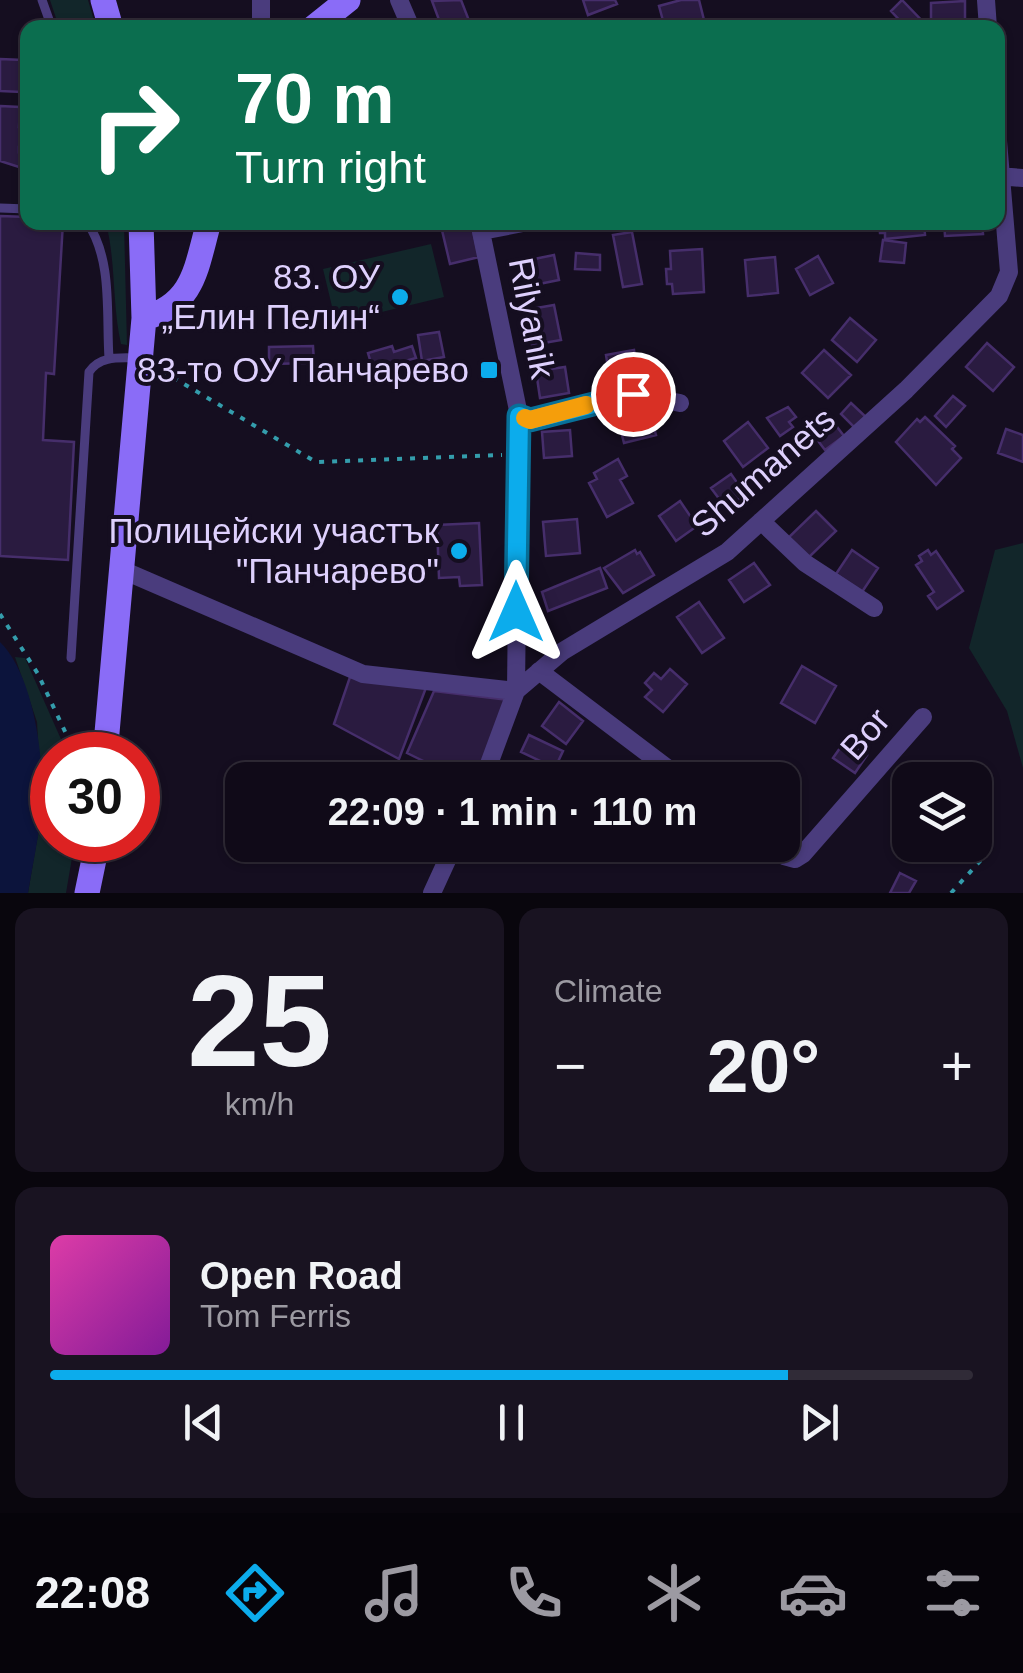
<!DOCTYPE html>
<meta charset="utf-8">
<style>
body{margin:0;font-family:Helvetica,sans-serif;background:#191321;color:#f1f3f6;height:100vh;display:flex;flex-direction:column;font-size:38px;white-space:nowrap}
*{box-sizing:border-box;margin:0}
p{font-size:32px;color:#9c9aa2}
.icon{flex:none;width:55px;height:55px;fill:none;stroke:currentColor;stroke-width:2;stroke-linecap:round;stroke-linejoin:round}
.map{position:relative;height:893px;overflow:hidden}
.panel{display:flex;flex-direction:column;gap:15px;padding:15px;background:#09060d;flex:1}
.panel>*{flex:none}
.banner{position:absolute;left:20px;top:20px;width:985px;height:210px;border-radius:20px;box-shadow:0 2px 8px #0004,0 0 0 2px #302b37;background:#0b6e4f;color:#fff;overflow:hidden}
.tools{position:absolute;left:892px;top:762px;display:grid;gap:20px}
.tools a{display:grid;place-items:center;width:100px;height:100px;border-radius:20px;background:#100a18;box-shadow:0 2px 8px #0004,0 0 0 2px #302b37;font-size:50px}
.speed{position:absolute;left:30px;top:732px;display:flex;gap:20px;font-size:50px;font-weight:700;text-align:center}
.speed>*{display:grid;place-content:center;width:130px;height:130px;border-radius:50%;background:#100a18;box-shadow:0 2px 8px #0004,0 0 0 2px #302b37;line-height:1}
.speed .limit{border:15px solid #d22;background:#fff;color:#111}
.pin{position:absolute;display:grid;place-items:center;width:85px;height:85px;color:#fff;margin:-42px;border:5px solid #fff;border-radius:50%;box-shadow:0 2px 10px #0007}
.me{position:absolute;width:110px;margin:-55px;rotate:0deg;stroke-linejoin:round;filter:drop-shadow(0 0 8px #0008)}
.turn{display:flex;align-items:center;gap:35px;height:210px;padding:0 50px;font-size:45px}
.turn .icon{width:130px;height:130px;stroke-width:2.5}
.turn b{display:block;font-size:70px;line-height:85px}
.big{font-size:75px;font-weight:800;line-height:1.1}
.panel .widget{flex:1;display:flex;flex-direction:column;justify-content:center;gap:15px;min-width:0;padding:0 35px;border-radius:20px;background:#191321}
.panel .dial{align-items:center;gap:0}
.dial b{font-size:130px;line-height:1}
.song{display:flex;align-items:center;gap:30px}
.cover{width:120px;height:120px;border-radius:15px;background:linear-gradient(135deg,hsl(320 70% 55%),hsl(290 70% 35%))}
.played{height:10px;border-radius:5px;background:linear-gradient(90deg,#0cacec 80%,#302b37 80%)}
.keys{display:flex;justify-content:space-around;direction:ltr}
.heat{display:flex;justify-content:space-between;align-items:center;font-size:55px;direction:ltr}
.panel .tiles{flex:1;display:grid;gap:15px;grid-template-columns:1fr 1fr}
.widget:last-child{grid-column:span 2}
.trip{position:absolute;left:225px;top:762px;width:575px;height:100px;border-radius:20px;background:#100a18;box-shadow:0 2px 8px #0004,0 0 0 2px #302b37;font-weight:800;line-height:100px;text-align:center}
.tab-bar{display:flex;height:160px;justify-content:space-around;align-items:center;background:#06040a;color:#9c9aa2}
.tab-bar .icon{width:70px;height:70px}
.tab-bar .on{color:#0cacec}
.tab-bar b{font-size:45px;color:#f1f3f6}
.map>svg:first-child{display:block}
.green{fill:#12262a}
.water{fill:#0c143c}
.building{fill:#2a1b40;stroke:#462e6b;stroke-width:2.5}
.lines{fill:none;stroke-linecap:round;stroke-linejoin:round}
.path{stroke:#349dac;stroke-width:4;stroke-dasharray:5 8;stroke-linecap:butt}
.lane{stroke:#4a3c7d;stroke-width:9}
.street{stroke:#4a3c7d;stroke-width:18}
.secondary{stroke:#8a6cf7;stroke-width:25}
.route-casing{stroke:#087099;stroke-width:25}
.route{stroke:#0cacec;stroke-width:18}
.slow{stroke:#f59e0b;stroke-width:18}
.poi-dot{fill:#0cacec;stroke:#150e20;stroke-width:4}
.labels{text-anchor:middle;stroke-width:8;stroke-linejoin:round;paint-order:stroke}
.poi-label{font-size:35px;fill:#ded0fd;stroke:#150e20;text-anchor:end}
.street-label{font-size:35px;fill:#ded0fd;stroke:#150e20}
</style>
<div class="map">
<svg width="1023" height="893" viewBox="0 0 1023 893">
<rect width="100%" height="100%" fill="#150e20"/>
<path class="green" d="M50,0H88L96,27H59Z
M106,223H124L127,345L121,344C112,304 116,262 106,223Z
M431,244L444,297L336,323L323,269Z
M1023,543V768L1007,711L969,648L995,550Z
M15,657L25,658L68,755H52V840H75L66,893H28L42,811L37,722Z"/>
<path class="water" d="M0,642C35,676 46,766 41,815C38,841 32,867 28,893H0Z"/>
<path class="building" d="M461,0L468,18L442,28L432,1Z
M583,0H615L617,4L588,15Z
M681,0H699L706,28H665L659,6Z
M902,0L929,28H907L891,11Z
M965,1V25L931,27V3Z
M0,59L23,60L21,92L0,91Z
M0,106L20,107L19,127H24L23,147H19V153L24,159L19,167L0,161Z
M0,216L28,217V222H63L54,374L46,373L43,440L74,442L68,560L0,556Z
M455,222H471L479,257L450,264L441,226Z
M879,222H924L925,235L885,239V233H880Z
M944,222H982L983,234L945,236Z
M632,232L642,284L623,287L613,235Z
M883,240L906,243L904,263L880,261Z
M702,249L704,292L673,294L672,284H667L666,269H671L670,251Z
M576,253L600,255V270L575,269Z
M554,255L559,280L534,285L529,260Z
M818,256L833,283L810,295L796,269Z
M775,257L778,293L748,296L745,260Z
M554,305L561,340L532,345L525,310Z
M850,318L876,340L857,362L832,340Z
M439,332L444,357L422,361L418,335Z
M987,343L1014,367L993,391L966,367Z
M313,346L314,363L269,364V347Z
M392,346L394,352L412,346L416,358L373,370L368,353Z
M634,350L639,383L611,387L606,355Z
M824,350L851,375L828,398L802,373Z
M565,367L569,393L540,398L536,371Z
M953,396L965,406L946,427L935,416Z
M851,403L867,418L856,429L841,414Z
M788,407L796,417L789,422L793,427L780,436L767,418Z
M649,408L656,435L624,443L617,416Z
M828,415L844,436L825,450L809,429Z
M925,417L955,446L952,449L961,458L936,485L896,442L917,419L920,422Z
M748,422L768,448L743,467L724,441Z
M1006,429L1023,435V462L998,453Z
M570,430L572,456L544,458L542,432Z
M618,459L627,476L620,480L633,503L607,517L589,483L597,479L594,473Z
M731,474L745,494L726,508L711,488Z
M680,501L697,526L676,541L659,516Z
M816,511L836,531L807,559L787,539Z
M577,519L580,553L546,556L543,522Z
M479,523L482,585L460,586L459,577L439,578L437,525Z
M635,550L637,554L640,552L654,575L623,593L604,568Z
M852,550L878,568L862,592L836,574Z
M928,550L931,555L936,551L963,591L937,609L928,596L934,592L916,565L922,561L919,556Z
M754,563L770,585L744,602L729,580Z
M600,568L607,588L548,611L542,592Z
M699,602L724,638L702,653L677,617Z
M802,666L836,686L815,723L781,703Z
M670,669L687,684L663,712L645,697L652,690L645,683L654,673L661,679Z
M350,677L427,685L399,759L334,724Z
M434,691L509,700L477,780H462L407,753Z
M559,702L583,721L566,744L542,726Z
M529,735L563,751L555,768L521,752Z
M845,741L867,755L855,773L833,758Z
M900,873L916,881L909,893H890Z"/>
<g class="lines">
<path class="path" d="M162,371L316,462L502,455
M0,614L38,674L76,755
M951,893L992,848"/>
<path class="lane" d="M42,0L52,28
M0,208L28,209
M87,222C113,260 106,314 109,358
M71,658L89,372C100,355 120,358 139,358"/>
<path class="street" d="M261,0V28
M399,0L411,28
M986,0L988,28
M998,176L1023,178
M479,222L519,415L516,691L483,780
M482,231L528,222
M519,415L530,420L633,394L680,403
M761,521L805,563L874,608
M120,569L363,674L516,691L563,651L727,552L906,390L999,296L1009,272L998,141
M539,671L683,780
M769,845L784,856L795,859L803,854L923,717
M432,893L454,845"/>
<path class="secondary" d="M103,0L111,28
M313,28L348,0
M144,318C195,304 196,267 209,222
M105,755L144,318L141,222
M87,893L98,840"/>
</g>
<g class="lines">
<defs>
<path id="route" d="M516,612L519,416L530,420L633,394"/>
</defs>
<use href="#route" class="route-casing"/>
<use href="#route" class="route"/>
<path class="slow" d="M525,418L530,420L586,405"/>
</g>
<g class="poi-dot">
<circle cx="400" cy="297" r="10"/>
<rect x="479" y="360" width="20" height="20" rx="5"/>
<circle cx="459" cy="551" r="10"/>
</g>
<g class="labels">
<g class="poi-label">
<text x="380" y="289">83. ОУ<tspan x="380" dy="40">„Елин Пелин“</tspan></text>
<text x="469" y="382">83-то ОУ Панчарево</text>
<text x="439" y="543">Полицейски участък<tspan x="439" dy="40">"Панчарево"</tspan></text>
</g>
<g class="street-label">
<text transform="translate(532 318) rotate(79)" y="12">Rilyanik</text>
<text transform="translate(763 472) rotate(-41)" y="12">Shumanets</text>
<text transform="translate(865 734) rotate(-49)" y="12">Bor</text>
</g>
</g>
</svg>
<div class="tools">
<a><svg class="icon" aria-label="layers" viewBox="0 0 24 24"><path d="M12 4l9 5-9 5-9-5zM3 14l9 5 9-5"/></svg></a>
</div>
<div class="speed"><div class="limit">30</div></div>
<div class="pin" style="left:633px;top:394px;background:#d93025"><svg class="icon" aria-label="arrive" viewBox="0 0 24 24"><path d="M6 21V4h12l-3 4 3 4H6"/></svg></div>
<svg class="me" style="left:516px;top:612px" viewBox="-20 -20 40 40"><path d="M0-17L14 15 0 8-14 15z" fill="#0cacec" stroke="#fff" stroke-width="4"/></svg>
<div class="trip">22:09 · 1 min · 110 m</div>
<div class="banner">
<div class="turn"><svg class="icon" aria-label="right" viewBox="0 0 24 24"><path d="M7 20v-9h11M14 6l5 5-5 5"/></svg><div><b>70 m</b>Turn right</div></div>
</div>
</div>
<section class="panel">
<div class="tiles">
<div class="widget dial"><b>25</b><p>km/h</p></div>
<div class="widget"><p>Climate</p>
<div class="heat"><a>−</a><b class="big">20°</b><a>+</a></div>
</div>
<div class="widget">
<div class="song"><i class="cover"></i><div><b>Open Road</b><p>Tom Ferris</p></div></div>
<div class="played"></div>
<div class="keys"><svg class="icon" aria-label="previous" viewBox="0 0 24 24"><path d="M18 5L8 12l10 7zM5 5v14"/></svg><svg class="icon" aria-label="pause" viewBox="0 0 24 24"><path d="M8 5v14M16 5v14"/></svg><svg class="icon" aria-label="next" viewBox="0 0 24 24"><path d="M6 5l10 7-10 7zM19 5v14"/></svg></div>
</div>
</div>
</section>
<nav class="tab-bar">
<b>22:08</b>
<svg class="icon on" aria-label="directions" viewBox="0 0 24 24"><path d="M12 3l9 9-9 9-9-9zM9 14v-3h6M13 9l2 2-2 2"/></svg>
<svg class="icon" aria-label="music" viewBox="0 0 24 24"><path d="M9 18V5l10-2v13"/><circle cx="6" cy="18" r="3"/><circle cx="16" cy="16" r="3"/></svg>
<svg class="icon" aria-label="phone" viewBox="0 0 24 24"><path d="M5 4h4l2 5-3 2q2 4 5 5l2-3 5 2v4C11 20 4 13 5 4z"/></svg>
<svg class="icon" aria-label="climate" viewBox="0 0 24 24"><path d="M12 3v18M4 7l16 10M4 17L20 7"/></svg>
<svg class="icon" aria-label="car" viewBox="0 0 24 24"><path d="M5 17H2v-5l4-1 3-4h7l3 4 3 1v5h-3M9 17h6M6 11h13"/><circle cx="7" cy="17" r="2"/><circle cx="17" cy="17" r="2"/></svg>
<svg class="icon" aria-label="filters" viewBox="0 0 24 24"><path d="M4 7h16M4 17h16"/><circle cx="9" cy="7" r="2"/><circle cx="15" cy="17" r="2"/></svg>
</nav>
